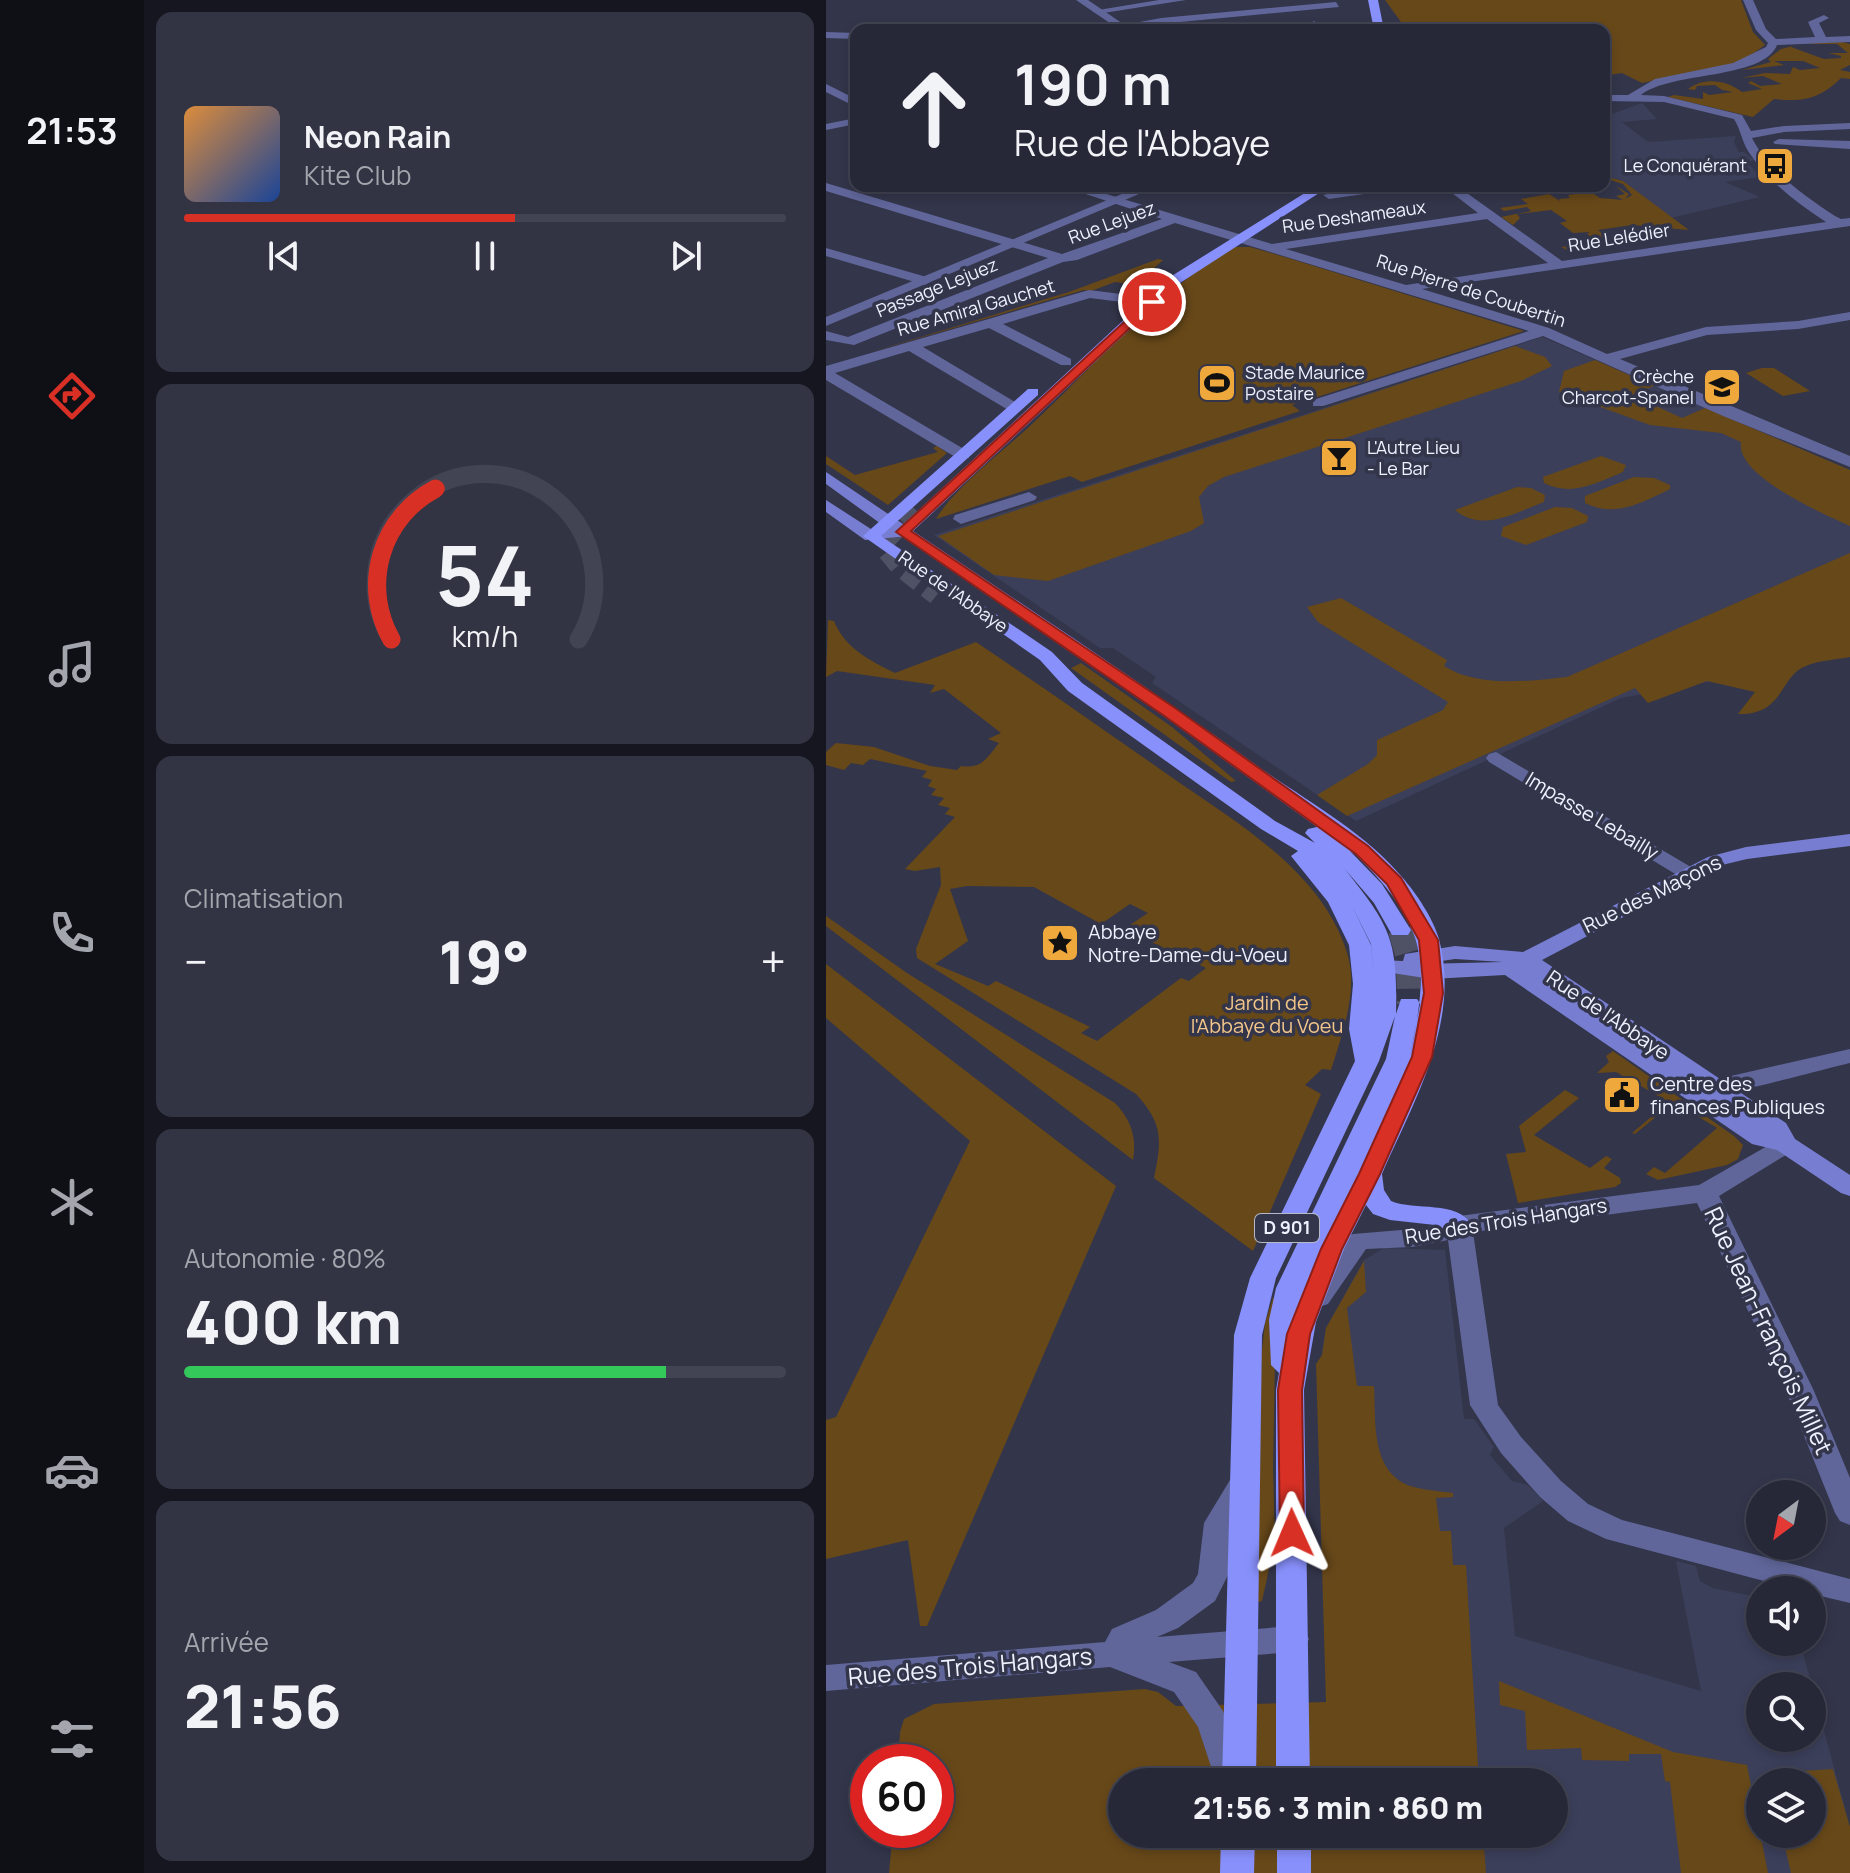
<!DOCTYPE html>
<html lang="fr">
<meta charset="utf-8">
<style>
body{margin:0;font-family:Manrope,sans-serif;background:#323443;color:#f1f3f6;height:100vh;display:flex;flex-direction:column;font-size:30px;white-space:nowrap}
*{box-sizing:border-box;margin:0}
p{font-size:26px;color:#a4a6ae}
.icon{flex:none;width:44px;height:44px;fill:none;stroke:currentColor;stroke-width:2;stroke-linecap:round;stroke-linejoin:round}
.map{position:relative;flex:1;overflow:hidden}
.drawer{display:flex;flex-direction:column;gap:12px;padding:12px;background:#15161f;width:682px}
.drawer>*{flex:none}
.banner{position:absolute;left:24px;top:24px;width:760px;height:168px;border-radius:16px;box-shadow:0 4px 12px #0003,0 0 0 2px #424453;background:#262838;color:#f1f3f6;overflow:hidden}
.needle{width:52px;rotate:212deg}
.tools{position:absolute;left:920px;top:1480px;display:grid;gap:16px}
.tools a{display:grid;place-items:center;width:80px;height:80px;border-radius:50%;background:#262838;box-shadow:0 4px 12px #0003,0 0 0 2px #424453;font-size:40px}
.speed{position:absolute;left:24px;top:1744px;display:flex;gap:16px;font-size:40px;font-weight:700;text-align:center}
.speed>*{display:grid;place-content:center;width:104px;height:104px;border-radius:50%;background:#262838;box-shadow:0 4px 12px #0003,0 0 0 2px #424453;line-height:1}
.speed .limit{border:12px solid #d22;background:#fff;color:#111}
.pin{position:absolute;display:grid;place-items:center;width:68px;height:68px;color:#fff;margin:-34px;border:4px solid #fff;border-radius:50%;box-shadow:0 2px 8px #0007}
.me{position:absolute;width:88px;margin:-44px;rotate:359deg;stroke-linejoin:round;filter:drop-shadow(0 0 6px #0008)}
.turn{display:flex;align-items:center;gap:28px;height:168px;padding:0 32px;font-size:36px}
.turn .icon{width:104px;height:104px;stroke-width:2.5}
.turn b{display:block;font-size:56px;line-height:68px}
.big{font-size:60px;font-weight:800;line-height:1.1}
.drawer .card{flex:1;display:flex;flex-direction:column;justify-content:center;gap:12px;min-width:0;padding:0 28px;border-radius:16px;background:#323443}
.drawer .dial{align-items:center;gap:0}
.dial svg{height:208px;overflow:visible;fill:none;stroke:#424453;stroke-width:7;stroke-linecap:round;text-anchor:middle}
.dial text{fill:#f1f3f6;stroke:none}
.song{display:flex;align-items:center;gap:24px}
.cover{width:96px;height:96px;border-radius:12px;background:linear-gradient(135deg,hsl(30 70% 55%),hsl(220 70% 35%))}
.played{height:8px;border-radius:4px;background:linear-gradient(90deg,#d93025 55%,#424453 55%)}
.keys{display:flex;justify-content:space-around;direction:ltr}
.heat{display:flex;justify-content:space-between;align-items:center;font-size:44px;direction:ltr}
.charge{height:12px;border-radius:6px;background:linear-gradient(90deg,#34c759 80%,#424453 0)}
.trip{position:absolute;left:282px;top:1768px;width:460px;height:80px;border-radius:40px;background:#262838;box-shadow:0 4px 12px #0003,0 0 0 2px #424453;font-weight:800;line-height:80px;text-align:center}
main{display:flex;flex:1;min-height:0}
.menu{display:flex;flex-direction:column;width:144px;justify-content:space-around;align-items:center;background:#0f1016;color:#a4a6ae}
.menu .icon{width:56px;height:56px}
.menu .current{color:#d93025}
.menu b{font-size:36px;color:#f1f3f6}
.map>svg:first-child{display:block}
.built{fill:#3c3f5a;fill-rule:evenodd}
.green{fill:#674819;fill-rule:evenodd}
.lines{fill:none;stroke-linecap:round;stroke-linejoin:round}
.primary-tunnel-far1{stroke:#4f5165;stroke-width:18;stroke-dasharray:18 9;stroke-linecap:butt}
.primary-tunnel{stroke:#4f5165;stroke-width:24;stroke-dasharray:24 12;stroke-linecap:butt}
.minor{fill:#60669a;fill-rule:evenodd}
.tertiary{fill:#60669a;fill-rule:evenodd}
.secondary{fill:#777ed1;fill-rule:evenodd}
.primary{fill:#8890fc;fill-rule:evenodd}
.route{fill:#d93025;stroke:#8d1f18;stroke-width:2}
.labels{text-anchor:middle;stroke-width:7;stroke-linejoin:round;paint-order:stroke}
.far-poi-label{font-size:18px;fill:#eef1fe;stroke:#33354a;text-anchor:end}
.far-street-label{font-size:18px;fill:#eef1fe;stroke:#33354a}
.shield{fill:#33354a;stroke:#b6b9c8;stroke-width:2}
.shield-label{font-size:18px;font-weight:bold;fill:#eef1fe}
.street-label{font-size:20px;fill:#eef1fe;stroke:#33354a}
.poi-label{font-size:20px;fill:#eef1fe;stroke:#33354a;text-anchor:start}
.park-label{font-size:20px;fill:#f4c68a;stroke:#33354a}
.near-street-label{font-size:24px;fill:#eef1fe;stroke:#33354a}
</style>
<main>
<nav class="menu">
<b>21:53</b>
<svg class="icon current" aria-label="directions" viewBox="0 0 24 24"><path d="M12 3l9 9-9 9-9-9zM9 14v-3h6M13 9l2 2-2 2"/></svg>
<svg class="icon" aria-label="music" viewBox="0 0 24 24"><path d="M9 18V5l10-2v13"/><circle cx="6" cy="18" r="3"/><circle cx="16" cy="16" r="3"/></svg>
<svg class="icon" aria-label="phone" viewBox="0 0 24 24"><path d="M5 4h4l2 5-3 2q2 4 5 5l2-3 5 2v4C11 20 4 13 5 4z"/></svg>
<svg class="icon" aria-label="climate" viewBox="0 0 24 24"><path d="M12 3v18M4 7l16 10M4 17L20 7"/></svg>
<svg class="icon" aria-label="car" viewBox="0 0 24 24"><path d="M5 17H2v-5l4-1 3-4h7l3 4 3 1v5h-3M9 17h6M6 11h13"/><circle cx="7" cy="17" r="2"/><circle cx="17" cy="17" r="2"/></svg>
<svg class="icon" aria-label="filters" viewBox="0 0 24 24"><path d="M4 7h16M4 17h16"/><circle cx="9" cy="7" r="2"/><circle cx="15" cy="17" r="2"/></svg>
</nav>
<section class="drawer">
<div class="card">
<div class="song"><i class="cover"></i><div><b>Neon Rain</b><p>Kite Club</p></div></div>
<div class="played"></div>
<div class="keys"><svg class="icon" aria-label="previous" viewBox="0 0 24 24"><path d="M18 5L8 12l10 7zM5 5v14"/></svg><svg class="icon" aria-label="pause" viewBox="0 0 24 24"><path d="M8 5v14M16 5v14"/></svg><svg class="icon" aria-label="next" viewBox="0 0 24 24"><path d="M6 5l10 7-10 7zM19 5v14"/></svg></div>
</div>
<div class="card dial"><svg viewBox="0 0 100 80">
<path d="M14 69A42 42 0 1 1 86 69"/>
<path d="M14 69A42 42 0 0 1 31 11" stroke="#d93025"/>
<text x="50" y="56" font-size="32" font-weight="700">54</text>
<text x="50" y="72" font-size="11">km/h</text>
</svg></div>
<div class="card"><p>Climatisation</p>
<div class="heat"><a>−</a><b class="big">19°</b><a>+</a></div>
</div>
<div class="card"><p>Autonomie · 80%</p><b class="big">400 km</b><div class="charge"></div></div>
<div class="card"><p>Arrivée</p><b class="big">21:56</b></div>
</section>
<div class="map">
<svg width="1024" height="1873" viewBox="0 0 1024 1873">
<rect width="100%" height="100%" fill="#33354a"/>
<path class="built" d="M816,103L831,119L796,122L822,142L910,136L908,142L913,152H918L929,160L921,162L934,177L899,182L934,197L845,218L797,181L778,176V117Z
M716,337L1024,470V656L795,698L530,821L326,683L330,677L287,648H274L108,535Z
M558,1248L619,1250L638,1419H648L668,1447L664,1455L686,1481L702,1485L717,1501L678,1528L689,1636L875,1691L850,1561L870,1566L874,1581L887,1588L926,1596L934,1592V1642H974L1024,1827V1873H560L558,1834H728V1782H555L496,1351L500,1328L538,1260ZM934,1686H986V1738H934ZM934,1782H986V1834H934Z"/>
<path class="green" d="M559,0H915L927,32L939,45L917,61L872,72L816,83L796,73L783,75L786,69L778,66V30H679L656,22L580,29Z
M1013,41L1024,44V65L1014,70L1024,72V79L1015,78C994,99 977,102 948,99L927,117L842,97L848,95L877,99V92L883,95L907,92L896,90L889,85L871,86L869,90L862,89C879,77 900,80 916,92L936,89L922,83L925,81L934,86L956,84L937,76L915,78L939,73L964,74L967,67L974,70L994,68L977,61H948L958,65L916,70L945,62L942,59L955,49L967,46L965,47L998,59L1015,58V56L1002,53H1022L1011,44H977Z
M778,176L797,181L863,230L806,225L772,230L785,240L783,243L741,250L735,247L773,243L761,234L764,232L747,233L734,223L741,221L725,210L691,214L694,218L687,225L675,217L705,211L701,207L678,211L674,208L702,204L695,199L723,194L734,201L733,199L744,198L742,195L765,192L774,198L797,200L790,196L799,194L790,186L803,194L799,199L806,195L797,184L778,178Z
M407,247H424L462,258L698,331L466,405L474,411L256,482L244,476L110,519C128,488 177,451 205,425C270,364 330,293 407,247Z
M332,259L337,260L310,285L289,282L265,291L258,290L42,353L243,292Z
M689,346L719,357L726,366L695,381L398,477L382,486L373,497L378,523L365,531L222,581L168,575L112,536Z
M769,360L828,386L806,395L856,418L879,408L1024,470V526C998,514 909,476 915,442L895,433L824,425L733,392L738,371Z
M936,368H948L984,391L957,396L920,373Z
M111,446L121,453L62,505L0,464V456L29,475L112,452L107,448Z
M775,456L800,465L797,472C770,483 746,497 718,483L717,477Z
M808,477L828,478L844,485V489C816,503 788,518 759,503V496Z
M691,487L705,488L719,495L718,502C688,513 657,533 629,510Z
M729,507L746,508L762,516L761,522L700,545L675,536L677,527Z
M1024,553V657C1010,660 993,660 980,666C953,676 959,715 912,714L929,692L881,681L822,703L809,688L521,816L491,795L542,764L551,755V740L617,710L622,702L492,622L481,607L515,598L621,660L618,666C652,688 703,681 741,677Z
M2,620L8,621C19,648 43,660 69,673L150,642C218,688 284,734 351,781C396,812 449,845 484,887C501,907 515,931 522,956C532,993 516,1034 505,1070L496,1069L479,1085L495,1094L427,1251L328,1178C336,1139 337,1124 310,1094L91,958L90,949L115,885L114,867L89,871L79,869L129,817L119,814L124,808L112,805L118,798L105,795L110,789L102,786L106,780L96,777L101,771L44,759L37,765L25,763L18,770L0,765V752L10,743L48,747L104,766L131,770L135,766C156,769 160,759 173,743L162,739L175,733L118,689L104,693L109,685L11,671L0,677ZM141,886L208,887L275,924L304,904L322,913L298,929L380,968L363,981L355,978L271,1041L255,1033L264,1027L170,981L162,986L109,964L142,941L124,889Z
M255,663L346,727L410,781L405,782L245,668Z
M0,916L81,973L289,1103C305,1120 311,1137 307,1160L0,926Z
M0,964L290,1186L101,1626H94L82,1540L0,1559V1420L10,1417L144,1141L0,1018Z
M787,1051L908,1136L917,1145L912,1159L901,1165L832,1180L820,1174L828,1167L839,1173L891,1128L848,1102L809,1134L806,1133L843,1102L790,1072L771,1073L783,1062L780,1056Z
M739,1090L753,1098L708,1135L764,1168L780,1156L786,1159L778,1168L794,1178L795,1183L789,1187L692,1203L680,1154L700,1152L693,1126Z
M538,1261L540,1292L521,1308L531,1386H548C550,1420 544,1471 584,1486C597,1490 613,1491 627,1493V1497L610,1498L614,1531H625L627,1565H640L653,1782H296V1834H657L660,1873H63L67,1830H110V1762H72L74,1732L78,1719L108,1704L319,1689L332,1692L350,1706L500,1702L490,1364L496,1355L500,1328Z
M447,1297L450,1302L447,1468L449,1542L436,1601L432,1602L435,1358L439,1323Z
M673,1681L847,1752L921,1765L942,1873H855L844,1782L839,1781L835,1754H803V1761L756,1760L755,1748L701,1750L699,1711L674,1705Z
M1007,1769L1024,1827V1873H965L956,1834H986V1782H945L943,1773Z"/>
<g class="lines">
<path class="primary-tunnel-far1" d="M90,510L61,540L60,551L73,567L110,596"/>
<path class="primary-tunnel" d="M574,930L582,957L583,1004"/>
<path class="minor" d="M333,0H360L271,14L266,11Z
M917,0H927L940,29L950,39L989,37L982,22L998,15L1003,18L993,23L1000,37L1024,36V42L951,45C937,80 845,71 815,95L838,96L916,115L925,131L958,126L1024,123V129L958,132L926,138C943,171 978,196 1009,216L1015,219L1024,218V226L596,289L723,328L781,354L880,327L972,321L1024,312V320L972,329L881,335L794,359L1024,456V467L897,416L717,336L497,406H487V400L703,331L349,223L251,260L237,262L28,345L0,340V331L22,337L222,258L0,191V183L236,254L336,219L235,186H254L446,244L652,213L617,186H631L736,261L1000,222C972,204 943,182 924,154C916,143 915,130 908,119L838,102L778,101V95H802L829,79L907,63L940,47L942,43L930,30ZM661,219L722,263L580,285L460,249Z
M510,2L513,7L271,30L335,18Z
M488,21L493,24L494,30H484L483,24Z
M0,32L30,33V39L0,38Z
M0,84L30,99V107L0,92Z
M30,118V124L0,130V124Z
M953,139L1024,141V149L949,144L947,142Z
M540,186H572L566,190L503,199L497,195Z
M0,248L104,278L106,281L99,285L0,256Z
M263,290L311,296L318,300L311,304L264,298L177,324L245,359V365H235L163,328L97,347L194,405V411H184L83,351L9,373L143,452V458H131L0,380V366Z
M203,492L211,497L209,500L135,524L127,519L129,515Z
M670,752L870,870L874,874L870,878H856L663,762L660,758L663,754Z
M1024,1049V1063C1002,1068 894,1098 883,1094L879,1089L883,1084L896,1078Z
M959,1136L968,1138L971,1144L968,1150L893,1196L988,1391L1024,1478V1525L1014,1521L1009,1513L960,1391L871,1203L647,1232L672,1405L695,1437L735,1481L762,1504L796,1520L1024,1579V1603L986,1594V1590H972L780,1539L742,1521L714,1497L675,1453L644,1405L622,1240L586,1247L540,1249L502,1304L493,1307L484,1304L480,1297L519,1238L527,1234L599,1228L633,1216L873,1185Z
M417,1472L427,1475L432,1483L408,1524L402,1575L389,1601L352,1628L331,1637L467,1626L478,1630L483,1639L478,1648L467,1652L343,1662L370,1672L397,1711L424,1782H390L372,1727L348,1692L284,1667L0,1691V1665L279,1642L286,1629L330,1610L367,1583L372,1574L378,1523L407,1475Z"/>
<path class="tertiary" d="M250,0H262L306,30H294Z
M315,186H332L0,326V317Z"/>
<path class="secondary" d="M0,472L83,528L85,532L83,536L39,540L0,512V500L48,531L62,529L0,484Z
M1024,834V846L921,859L896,865L716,960L960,1123L969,1139L1024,1175V1196L1015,1193L951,1150L926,1144L679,975L605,979L560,972L549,965L552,960L577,961L579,954L629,946L697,952L882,857L920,847ZM629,959L677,962L595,964Z"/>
<path class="primary" d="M542,0H552L558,30H548Z
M490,186H504L354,283L87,531C205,610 322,687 437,770C483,802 539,833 576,877C590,893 607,918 613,939C635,1022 588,1101 556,1174L558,1190L565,1201C589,1211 631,1200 646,1225L642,1231L633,1234L609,1225L564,1220L547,1214L540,1205L518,1249L490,1322L478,1390L484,1782H450V1390L453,1373L445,1365L443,1320L450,1288L560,1059L569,1016L553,1061L450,1278L436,1335L430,1782H396L408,1335L424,1278L529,1061L523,1029L527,984L523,945L502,902L465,856L472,851L435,829L242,691L214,660L37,536L202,389H212V395L55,536L226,652L256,683L449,821L489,843L479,833L482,829L491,827L336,715L69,532L344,277ZM524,851L529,854C602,926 604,960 584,1057L594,1004L591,999H575L570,1014C572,938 564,926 518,868L548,903L566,935H582L585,930L556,884ZM526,906L545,944L548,975L545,945Z
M395,1834H429L428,1873H394Z
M451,1834H485V1873H451Z"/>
</g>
<path class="route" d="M322,300L332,302L85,531L349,708L542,846L575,878L612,940L617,993L606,1057L554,1174L516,1249L484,1334L476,1390L478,1533L475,1540L466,1543L457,1540L454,1533L452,1390L461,1334L495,1249L533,1174L586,1057L598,993L593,940L561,884L530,854L337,715L70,532Z"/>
<defs>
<symbol id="bus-square" viewBox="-11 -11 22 22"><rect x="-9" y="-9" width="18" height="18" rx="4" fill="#eea83c" stroke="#33354a"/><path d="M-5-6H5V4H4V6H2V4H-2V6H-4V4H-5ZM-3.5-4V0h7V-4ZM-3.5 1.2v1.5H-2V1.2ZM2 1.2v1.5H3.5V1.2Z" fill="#111"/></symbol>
<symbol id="stadium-square" viewBox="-11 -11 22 22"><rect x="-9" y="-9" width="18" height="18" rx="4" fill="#eea83c" stroke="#33354a"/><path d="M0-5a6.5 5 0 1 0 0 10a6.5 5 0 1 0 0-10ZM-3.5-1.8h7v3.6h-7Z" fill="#111"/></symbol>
<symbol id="school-square" viewBox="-11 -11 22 22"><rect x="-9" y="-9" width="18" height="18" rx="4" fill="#eea83c" stroke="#33354a"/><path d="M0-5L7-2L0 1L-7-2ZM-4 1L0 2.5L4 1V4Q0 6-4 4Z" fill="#111"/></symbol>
<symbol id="bar-square" viewBox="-11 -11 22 22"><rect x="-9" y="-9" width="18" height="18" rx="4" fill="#eea83c" stroke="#33354a"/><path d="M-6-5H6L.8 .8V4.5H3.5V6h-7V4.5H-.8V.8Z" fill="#111"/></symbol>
<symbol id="sight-square" viewBox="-11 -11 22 22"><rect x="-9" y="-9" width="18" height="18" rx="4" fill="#eea83c" stroke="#33354a"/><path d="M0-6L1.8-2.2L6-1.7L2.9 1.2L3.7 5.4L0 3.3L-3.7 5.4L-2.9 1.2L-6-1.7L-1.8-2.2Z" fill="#111"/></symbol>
<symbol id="civic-square" viewBox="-11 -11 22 22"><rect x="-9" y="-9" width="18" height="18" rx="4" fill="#eea83c" stroke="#33354a"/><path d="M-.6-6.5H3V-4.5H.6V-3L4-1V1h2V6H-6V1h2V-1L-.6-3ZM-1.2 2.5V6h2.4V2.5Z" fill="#111"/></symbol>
</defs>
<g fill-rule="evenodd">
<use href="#bus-square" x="927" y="144" width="44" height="44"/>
<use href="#stadium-square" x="369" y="361" width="44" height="44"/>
<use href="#school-square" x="874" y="365" width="44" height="44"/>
<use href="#bar-square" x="491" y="436" width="44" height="44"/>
<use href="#sight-square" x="212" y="921" width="44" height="44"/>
<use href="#civic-square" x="774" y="1073" width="44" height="44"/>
</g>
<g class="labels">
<g class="far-poi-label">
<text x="921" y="172">Le Conquérant</text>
<text x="419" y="379" text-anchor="start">Stade Maurice<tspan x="419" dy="21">Postaire</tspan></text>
<text x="868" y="383">Crèche<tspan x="868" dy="21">Charcot-Spanel</tspan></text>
<text x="541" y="454" text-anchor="start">L'Autre Lieu<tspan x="541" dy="21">- Le Bar</tspan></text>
</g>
<g class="far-street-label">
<text transform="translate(528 217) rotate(-8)" y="6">Rue Deshameaux</text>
<text transform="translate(286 223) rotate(-20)" y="6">Rue Lejuez</text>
<text transform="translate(793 238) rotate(-9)" y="6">Rue Lelédier</text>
<text transform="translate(111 288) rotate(-22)" y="6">Passage Lejuez</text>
<text transform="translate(645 291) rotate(18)" y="6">Rue Pierre de Coubertin</text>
<text transform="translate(150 308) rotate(-16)" y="6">Rue Amiral Gauchet</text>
<text transform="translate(127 592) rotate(35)" y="6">Rue de l'Abbaye</text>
</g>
<rect class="shield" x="429" y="1214" width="64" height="28" rx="6"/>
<g class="shield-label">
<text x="461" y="1234">D 901</text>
</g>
<g class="street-label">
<text transform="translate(766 816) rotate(31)" y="7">Impasse Lebailly</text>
<text transform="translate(826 894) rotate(-26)" y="7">Rue des Maçons</text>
<text transform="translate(782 1015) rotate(34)" y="7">Rue de l'Abbaye</text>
<text transform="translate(680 1221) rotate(-9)" y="7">Rue des Trois Hangars</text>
</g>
<g class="poi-label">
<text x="262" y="939">Abbaye<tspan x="262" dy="23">Notre-Dame-du-Voeu</tspan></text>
<text x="824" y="1091">Centre des<tspan x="824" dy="23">finances Publiques</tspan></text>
</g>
<g class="park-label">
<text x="441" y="1010">Jardin de<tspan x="441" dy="23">l'Abbaye du Voeu</tspan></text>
</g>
<g class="near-street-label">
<text transform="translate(942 1331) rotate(65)" y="8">Rue Jean-François Millet</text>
<text transform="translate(144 1667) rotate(-5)" y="8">Rue des Trois Hangars</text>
</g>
</g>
</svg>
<div class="tools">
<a><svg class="needle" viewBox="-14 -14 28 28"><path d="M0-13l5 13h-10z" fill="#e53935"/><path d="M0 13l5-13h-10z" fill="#a4a6ae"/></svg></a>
<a><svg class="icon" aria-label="sound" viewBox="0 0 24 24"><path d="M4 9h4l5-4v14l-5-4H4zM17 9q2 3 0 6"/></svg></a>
<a><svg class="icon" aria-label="search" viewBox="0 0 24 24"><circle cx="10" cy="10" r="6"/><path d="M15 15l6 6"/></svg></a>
<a><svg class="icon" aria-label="layers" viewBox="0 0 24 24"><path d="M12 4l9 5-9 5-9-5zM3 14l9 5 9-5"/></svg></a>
</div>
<div class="speed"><div class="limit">60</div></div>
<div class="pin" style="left:326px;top:302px;background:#d93025"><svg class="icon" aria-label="arrive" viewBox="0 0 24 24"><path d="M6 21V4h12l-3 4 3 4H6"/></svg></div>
<svg class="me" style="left:466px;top:1533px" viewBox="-20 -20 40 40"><path d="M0-17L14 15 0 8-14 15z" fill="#d93025" stroke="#fff" stroke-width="4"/></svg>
<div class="trip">21:56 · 3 min · 860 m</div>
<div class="banner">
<div class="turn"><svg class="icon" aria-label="ahead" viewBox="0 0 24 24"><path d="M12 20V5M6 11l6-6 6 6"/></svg><div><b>190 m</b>Rue de l'Abbaye</div></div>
</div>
</div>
</main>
